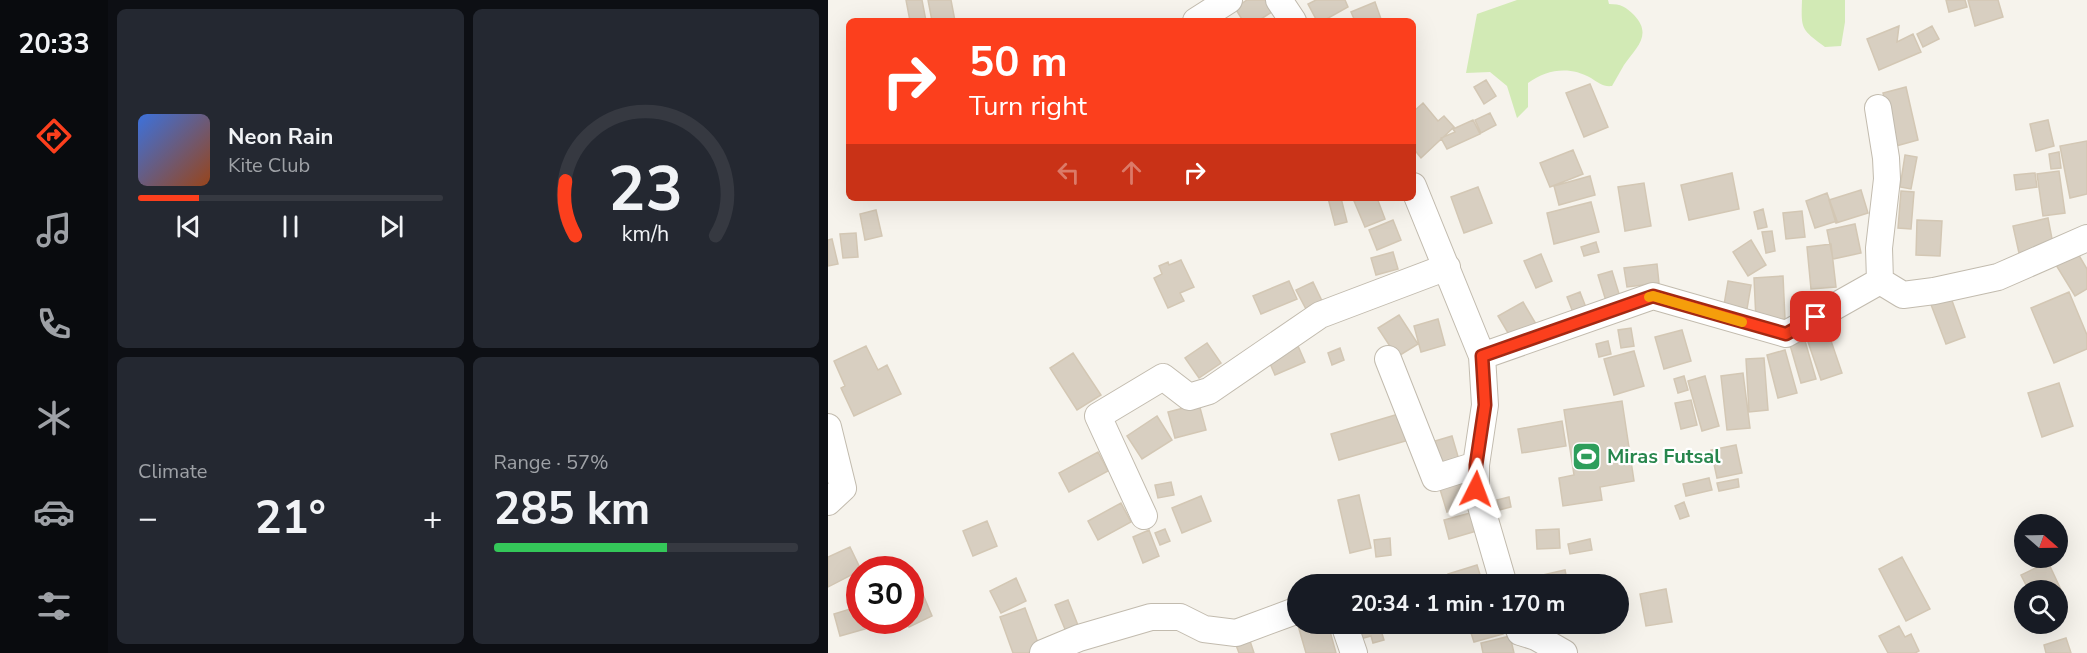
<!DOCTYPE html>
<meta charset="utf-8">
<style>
body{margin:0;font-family:"Nunito Sans",sans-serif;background:#242831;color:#f1f3f6;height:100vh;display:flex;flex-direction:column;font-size:22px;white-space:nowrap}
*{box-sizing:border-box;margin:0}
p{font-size:20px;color:#9ea1a6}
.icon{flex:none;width:33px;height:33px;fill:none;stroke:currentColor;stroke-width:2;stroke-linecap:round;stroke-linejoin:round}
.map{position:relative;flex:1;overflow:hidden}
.side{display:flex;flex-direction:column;gap:9px;padding:9px;background:#0d0f14;width:720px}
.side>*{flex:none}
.hud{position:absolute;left:18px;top:18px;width:570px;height:183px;border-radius:9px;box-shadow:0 6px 24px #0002;background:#fc3f1d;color:#fff;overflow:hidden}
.needle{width:39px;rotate:110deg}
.controls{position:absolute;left:1186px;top:514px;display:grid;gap:12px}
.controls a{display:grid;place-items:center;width:54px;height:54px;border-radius:50%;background:#171b24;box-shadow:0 6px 24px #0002;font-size:30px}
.speed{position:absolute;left:18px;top:556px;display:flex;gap:12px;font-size:30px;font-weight:700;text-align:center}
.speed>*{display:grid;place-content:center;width:78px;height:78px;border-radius:50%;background:#171b24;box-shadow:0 6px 24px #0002;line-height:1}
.speed .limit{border:9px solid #d22;background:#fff;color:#111}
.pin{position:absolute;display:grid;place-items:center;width:51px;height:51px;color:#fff;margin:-26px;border-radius:12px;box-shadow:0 3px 9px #0006}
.me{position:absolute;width:66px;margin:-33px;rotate:3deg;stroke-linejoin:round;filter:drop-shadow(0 0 4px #0008)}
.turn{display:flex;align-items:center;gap:21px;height:126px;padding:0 24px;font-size:27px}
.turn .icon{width:78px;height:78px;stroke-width:2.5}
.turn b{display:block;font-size:42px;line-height:51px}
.lanes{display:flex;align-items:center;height:57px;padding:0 24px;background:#0003;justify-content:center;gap:30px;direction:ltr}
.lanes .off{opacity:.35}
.big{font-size:45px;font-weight:700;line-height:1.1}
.side .card{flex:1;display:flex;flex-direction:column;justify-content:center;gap:9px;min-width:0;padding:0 21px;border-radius:9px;background:#242831}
.side .dial{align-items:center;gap:0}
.dial svg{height:156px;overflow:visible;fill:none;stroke:#363941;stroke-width:7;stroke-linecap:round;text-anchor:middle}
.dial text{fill:#f1f3f6;stroke:none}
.song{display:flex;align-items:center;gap:18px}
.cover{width:72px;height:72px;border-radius:9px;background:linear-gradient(135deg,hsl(220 70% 55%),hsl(20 70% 35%))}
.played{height:6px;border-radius:3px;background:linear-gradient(90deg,#fc3f1d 20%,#363941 20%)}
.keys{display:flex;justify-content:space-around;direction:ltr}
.heat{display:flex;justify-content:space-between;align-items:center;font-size:33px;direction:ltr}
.charge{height:9px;border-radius:4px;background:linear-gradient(90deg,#34c759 57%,#363941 0)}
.side .tiles{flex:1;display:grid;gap:9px;grid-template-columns:repeat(2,1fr)}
.trip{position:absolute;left:459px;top:574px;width:342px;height:60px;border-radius:30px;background:#171b24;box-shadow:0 6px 24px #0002;font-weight:700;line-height:60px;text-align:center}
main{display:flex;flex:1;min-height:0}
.menu{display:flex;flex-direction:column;width:108px;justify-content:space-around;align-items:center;background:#090b0e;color:#9ea1a6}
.menu .icon{width:42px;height:42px}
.menu .selected{color:#fc3f1d}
.menu b{font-size:27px;color:#f1f3f6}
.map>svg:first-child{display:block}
.green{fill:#d2eab5}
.building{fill:#d8cfc1;stroke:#d3c7b4;stroke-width:1.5}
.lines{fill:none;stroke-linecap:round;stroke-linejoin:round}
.minor-casing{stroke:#c2bbae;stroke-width:28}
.minor{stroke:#fff;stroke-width:26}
.route-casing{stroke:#a42913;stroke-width:15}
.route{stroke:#fc3f1d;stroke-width:10}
.slow{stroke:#f59e0b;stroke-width:10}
.labels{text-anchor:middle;stroke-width:4.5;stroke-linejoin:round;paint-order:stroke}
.leisure-label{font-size:20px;font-weight:bold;fill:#27864d;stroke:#fff;text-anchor:start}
</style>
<main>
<nav class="menu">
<b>20:33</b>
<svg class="icon selected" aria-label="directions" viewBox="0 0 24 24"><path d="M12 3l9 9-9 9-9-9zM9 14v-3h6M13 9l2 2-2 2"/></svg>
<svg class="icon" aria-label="music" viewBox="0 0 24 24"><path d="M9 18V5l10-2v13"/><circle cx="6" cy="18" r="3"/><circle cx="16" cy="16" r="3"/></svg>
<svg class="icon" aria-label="phone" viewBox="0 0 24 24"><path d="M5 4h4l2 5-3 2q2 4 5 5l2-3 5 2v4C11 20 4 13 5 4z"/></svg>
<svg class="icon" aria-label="climate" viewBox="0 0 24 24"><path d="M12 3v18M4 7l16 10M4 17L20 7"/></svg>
<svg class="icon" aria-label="car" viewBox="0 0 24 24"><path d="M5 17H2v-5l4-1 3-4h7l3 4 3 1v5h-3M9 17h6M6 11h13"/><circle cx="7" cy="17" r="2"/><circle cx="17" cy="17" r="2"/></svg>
<svg class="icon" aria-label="filters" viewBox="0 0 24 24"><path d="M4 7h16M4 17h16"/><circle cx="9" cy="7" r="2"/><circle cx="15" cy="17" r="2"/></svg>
</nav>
<section class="side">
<div class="tiles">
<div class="card">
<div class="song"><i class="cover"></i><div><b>Neon Rain</b><p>Kite Club</p></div></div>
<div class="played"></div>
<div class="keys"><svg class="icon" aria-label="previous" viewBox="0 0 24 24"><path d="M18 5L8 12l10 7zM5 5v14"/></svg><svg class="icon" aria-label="pause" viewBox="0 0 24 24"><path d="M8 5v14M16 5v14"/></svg><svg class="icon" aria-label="next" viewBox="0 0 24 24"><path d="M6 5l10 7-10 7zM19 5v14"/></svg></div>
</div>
<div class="card dial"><svg viewBox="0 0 100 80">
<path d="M14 69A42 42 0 1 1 86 69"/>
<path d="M14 69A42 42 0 0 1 9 41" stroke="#fc3f1d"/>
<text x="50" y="56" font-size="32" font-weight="700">23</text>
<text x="50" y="72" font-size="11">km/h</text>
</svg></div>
<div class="card"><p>Climate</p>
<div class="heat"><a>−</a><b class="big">21°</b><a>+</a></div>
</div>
<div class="card"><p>Range · 57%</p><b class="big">285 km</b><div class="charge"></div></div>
</div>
</section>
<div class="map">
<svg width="1259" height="653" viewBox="0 0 1259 653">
<rect width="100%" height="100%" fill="#f6f3ec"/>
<path class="green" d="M689,0H780L781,4C793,4 798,7 806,15C825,35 808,48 796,65C792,72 788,79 784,86C775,87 771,83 763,78C742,66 719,69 700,83V107L689,118L679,86L662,72L638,73L649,14Z
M974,0H1017V22L1013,46L997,47C973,29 973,30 974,0Z"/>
<path class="building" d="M78,0H94L98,21H82Z
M100,0H123L127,21H104Z
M419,0H445L450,8L430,21H415L407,8Z
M488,0H517L520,7L495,21H489L480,4Z
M1118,0H1137L1139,7L1121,12Z
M1140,0H1170L1175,17L1147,26Z
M547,2L553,19L548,21H527L523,12Z
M1071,26L1069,42L1085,34L1093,52L1051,70L1039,39Z
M1104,26L1111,39L1095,47L1089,34Z
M658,80L668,96L656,104L646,87Z
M762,84L780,127L756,137L738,93Z
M1078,87L1090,140L1068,146L1055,93Z
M595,103L610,121L616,116L626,127L593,158L585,148V112Z
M662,113L668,125L653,133L647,120Z
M645,120L652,134L619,149L613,138L627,132L625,129Z
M1220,120L1226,146L1208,151L1202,124Z
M1259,141V194L1242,198L1232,146Z
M745,150L755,174L722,187L712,163Z
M1231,152L1233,168L1223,169L1221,154Z
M1077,155L1089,157L1083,189L1072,187Z
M1231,171L1237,213L1215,216L1209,174Z
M904,173L911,209L861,220L853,185Z
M1207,173L1209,187L1188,190L1186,175Z
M762,176L767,195L731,205L726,186Z
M816,183L823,226L797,231L790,187Z
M650,187L664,223L636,233L623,197Z
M1033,190L1040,213L1008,223L1001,200Z
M1073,191L1086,192L1083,229L1070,228Z
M999,193L1009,221L987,228L978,201Z
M500,198H513L519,222L507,225Z
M534,198H549L557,219L537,227L526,201Z
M763,202L771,232L726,244L719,213Z
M935,209L939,227L930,229L926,212Z
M48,210L54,236L37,240L32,214Z
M974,211L977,237L958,239L955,213Z
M1220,218L1225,244L1191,253L1185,226Z
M565,220L573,240L549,250L541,230Z
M1089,220L1114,221L1112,256L1088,255Z
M1027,224L1033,253L1005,259L999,230Z
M944,231L947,251L938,253L934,232Z
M28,233L30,257L15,258L12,234Z
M4,239L10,264L0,266V240Z
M923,240L938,265L920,276L905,252Z
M768,242L771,252L756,256L753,247Z
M1003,244L1008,287L983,289L979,247Z
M565,252L570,269L548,275L543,258Z
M1249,252L1259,269V289L1247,296L1228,265Z
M713,254L724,281L708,288L696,261Z
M353,260L366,287L352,293L356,301L340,308L326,278L334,274L331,266L340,262L341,265Z
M829,264L831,283L799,287L796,268Z
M784,271L792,297L778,301L770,275Z
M955,276L957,319L928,320L926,278Z
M461,281L469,299L433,314L425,296Z
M900,281L923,285L918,315L895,311Z
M485,282L495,303L479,311L468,290Z
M752,292L759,310L746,315L739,297Z
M1241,292L1259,335V349L1226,363L1203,308Z
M1122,295L1137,337L1118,344L1102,302Z
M695,302L708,324L683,338L670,316Z
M571,315L590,344L569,357L550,328Z
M610,319L617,345L593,352L586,326Z
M803,328L806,346L793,348L790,330Z
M854,330L863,361L836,369L827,337Z
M1000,332L1014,373L993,380L979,339Z
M780,341L783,354L771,357L768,344Z
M977,341L988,379L973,383L962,345Z
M379,343L393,363L371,378L357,358Z
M38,346L50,370L59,365L73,394L26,416L13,388L17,386L6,361Z
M470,346L477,362L447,375L440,359Z
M512,348L516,360L504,365L500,353Z
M957,350L969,393L950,398L939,355Z
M806,351L816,386L786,395L776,359Z
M245,353L273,395L249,410L222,368Z
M936,358L940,410L921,412L918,359Z
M915,373L922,428L899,430L893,376Z
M856,376L860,390L850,393L846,379Z
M877,376L891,426L874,431L860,381Z
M1231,383L1245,426L1214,437L1200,393Z
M863,400L869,425L853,429L847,403Z
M794,401L806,481L772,487L774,500L735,506L731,478L746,475L736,410Z
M371,404L378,430L347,438L340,412Z
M574,413L581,440L511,460L503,434Z
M329,416L344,440L314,459L299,436Z
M734,421L738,446L694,453L690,429Z
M624,436L631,460L614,464L607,441Z
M908,445L914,473L889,478L883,450Z
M270,452L280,471L241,492L231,473Z
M881,478L884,490L858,496L855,484Z
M636,479L644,505L619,512L611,486Z
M910,479L911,487L891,491L889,483Z
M343,482L346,495L330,498L327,485Z
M531,495L543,548L522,553L510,500Z
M373,496L383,521L354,533L344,508Z
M681,497L683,507L671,510L669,500Z
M856,502L861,516L852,519L847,506Z
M293,503L303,522L270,540L260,521Z
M646,512L652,530L621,539L616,520Z
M159,521L169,546L145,556L135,531Z
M337,529L342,541L332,545L327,533Z
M731,529L732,548L709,549L708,530Z
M321,530L331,556L315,563L305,537Z
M562,538L563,555L548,557L546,540Z
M762,539L764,550L742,554L740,544Z
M22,547L33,570L0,587V557Z
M1074,557L1102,609L1078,621L1051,569Z
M1220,562L1234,592L1230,594V591H1201L1193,575Z
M649,565L654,581L640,585H624L620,574Z
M737,570L740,585H712L710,576Z
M188,578L198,601L173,613L162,591Z
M91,585L104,616L81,627L78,621H82V588Z
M838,589L844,622L818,626L812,594Z
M240,600L251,628L239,634L227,605Z
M32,606V621H43L44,627L12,636L6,614Z
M197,608L212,648L200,653H185L172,617Z
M470,621V624H500L508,653H478L469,622Z
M529,624H551L556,640L545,643L543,636L532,639Z
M640,624H672L675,634L646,642Z
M1071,626L1077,637L1083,634L1091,651L1087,653H1060L1051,636Z
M682,636L686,653H655L653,643Z
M1238,638L1243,653H1218L1216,645Z
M422,641L426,653H411L408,645Z"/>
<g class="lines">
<defs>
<path id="minor" d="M451,0L465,21
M368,21L401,0
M1050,108L1058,158L1059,179L1051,248L1052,281
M585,186L654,356L657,405L648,465V489L676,585
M654,356L825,296L958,334L1052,281L1075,295L1106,291L1170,277L1259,238
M560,359L607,478L648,465
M0,427L15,488L0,502
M316,516L270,416L335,377L361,397L381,391L492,315L619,267
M516,624L526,653
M689,624L692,632L708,637L736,653
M215,653L251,638L323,617H352L376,629L408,633L470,610"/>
</defs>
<use href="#minor" class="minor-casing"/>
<use href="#minor" class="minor"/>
</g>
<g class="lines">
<defs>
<path id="route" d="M648,489V465L657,405L654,356L825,296L958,334L988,317"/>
</defs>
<use href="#route" class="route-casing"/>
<use href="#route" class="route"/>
<path class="slow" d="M821,297L825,296L914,322"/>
</g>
<defs>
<symbol id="stadium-square" viewBox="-11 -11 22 22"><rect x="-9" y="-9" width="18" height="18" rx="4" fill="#2e9e5b" stroke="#fff"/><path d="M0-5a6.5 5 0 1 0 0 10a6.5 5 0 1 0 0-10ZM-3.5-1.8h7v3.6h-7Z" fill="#fff"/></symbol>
</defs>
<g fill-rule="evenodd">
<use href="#stadium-square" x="742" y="440" width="33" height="33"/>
</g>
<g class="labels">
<g class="leisure-label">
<text x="779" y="463">Miras Futsal</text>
</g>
</g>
</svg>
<div class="controls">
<a><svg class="needle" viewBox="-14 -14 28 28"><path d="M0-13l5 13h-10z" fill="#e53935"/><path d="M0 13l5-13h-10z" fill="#9ea1a6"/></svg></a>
<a><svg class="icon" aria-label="search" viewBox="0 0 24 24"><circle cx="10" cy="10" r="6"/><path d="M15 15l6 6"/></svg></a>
</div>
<div class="speed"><div class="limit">30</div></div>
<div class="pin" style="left:988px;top:317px;background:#d93025"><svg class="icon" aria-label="arrive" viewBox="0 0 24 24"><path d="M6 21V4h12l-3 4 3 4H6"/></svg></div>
<svg class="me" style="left:648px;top:489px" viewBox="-20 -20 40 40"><path d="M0-17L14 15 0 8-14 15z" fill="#fc3f1d" stroke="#fff" stroke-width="4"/></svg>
<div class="trip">20:34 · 1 min · 170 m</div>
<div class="hud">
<div class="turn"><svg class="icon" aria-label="right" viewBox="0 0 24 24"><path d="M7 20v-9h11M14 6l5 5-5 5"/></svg><div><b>50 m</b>Turn right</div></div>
<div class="lanes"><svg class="icon off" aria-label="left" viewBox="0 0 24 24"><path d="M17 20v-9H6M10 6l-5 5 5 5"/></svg><svg class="icon off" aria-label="ahead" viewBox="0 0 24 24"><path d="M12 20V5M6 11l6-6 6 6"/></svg><svg class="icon" aria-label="right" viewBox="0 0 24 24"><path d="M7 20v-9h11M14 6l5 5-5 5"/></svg></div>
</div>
</div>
</main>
